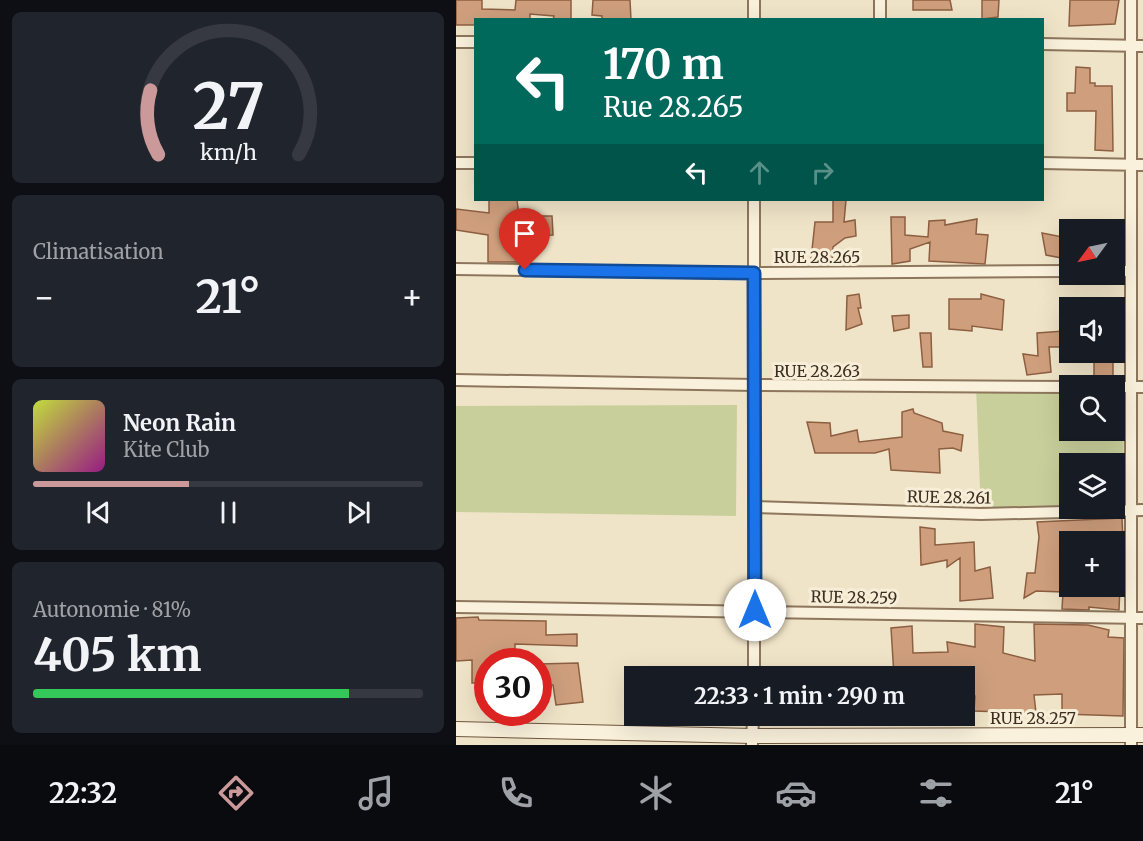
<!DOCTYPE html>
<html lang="fr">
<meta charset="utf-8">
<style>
body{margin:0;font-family:Merriweather,serif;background:#20242c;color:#f1f3f6;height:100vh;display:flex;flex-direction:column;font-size:22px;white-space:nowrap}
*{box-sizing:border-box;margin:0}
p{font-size:20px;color:#9ea1a6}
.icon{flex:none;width:33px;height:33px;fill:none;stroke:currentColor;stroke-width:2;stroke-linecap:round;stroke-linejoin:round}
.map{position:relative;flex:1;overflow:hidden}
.details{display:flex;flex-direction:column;gap:12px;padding:12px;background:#0d0f14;width:456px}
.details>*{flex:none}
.banner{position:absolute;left:18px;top:18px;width:570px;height:183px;border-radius:0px;box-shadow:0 6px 24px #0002;background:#00695c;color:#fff;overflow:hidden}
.needle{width:39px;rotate:237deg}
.tools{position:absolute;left:603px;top:219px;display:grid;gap:12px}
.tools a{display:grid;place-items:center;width:66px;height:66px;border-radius:0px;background:#171b24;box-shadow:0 6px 24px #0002;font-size:30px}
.speed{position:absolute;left:18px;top:648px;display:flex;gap:12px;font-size:30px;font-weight:700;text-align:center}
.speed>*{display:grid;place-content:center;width:78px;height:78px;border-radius:50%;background:#171b24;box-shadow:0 6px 24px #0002;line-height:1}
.speed .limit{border:9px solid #d22;background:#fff;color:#111}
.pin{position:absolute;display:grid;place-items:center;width:51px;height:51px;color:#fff;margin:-62px -26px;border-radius:50% 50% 50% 0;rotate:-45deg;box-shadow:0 0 6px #0007}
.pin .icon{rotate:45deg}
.me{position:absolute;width:66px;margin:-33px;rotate:0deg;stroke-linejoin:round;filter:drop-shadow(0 0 4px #0008)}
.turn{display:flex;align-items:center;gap:21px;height:126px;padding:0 30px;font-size:27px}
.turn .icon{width:78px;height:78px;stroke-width:2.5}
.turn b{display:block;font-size:42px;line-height:51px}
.lanes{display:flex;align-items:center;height:57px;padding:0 30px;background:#0003;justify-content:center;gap:30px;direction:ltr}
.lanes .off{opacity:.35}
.big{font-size:45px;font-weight:700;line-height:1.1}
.details .tile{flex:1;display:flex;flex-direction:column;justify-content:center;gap:9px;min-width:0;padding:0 21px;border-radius:9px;background:#20242c}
.details .dial{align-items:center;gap:0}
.dial svg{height:156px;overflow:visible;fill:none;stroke:#363941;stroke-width:7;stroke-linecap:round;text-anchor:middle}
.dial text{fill:#f1f3f6;stroke:none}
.song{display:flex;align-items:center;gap:18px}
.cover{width:72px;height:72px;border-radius:9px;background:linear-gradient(135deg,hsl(70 70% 55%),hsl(310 70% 35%))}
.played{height:6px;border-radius:3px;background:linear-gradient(90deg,#cc999b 40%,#363941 40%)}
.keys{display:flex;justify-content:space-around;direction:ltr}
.heat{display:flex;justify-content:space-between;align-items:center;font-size:33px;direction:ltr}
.charge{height:9px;border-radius:4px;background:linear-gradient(90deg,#34c759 81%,#363941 0)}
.trip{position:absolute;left:168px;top:666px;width:351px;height:60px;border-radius:0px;background:#171b24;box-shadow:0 6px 24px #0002;font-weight:700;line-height:60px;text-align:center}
.tabs{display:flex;height:96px;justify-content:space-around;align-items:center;background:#090b0e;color:#9ea1a6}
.tabs .icon{width:42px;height:42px}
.tabs .selected{color:#cc999b}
.tabs b{font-size:27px;color:#f1f3f6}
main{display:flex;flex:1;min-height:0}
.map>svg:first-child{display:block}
.green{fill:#c9cf9b;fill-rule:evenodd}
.building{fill:#cf9f7d;stroke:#8d5f41;stroke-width:1.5}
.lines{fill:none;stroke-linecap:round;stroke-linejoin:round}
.street-casing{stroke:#8d765c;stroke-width:14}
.secondary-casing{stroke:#6f573f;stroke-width:16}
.street{stroke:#faf1dc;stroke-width:10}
.secondary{stroke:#faf1dc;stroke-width:14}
.route-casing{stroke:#114b97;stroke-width:15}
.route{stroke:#1a73e8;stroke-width:10}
.labels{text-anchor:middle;stroke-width:6;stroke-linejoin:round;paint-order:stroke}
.street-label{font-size:16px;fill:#3d2e20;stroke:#f7eed8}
</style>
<main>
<section class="details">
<div class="tile dial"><svg viewBox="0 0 100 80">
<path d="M14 69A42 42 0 1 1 86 69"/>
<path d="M14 69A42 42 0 0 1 10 36" stroke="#cc999b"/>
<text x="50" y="56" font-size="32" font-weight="700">27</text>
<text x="50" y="72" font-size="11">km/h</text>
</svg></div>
<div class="tile"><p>Climatisation</p>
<div class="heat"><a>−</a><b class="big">21°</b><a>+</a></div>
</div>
<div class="tile">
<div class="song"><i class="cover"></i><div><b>Neon Rain</b><p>Kite Club</p></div></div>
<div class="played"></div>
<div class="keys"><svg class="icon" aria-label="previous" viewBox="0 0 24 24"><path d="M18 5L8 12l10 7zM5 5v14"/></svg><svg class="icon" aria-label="pause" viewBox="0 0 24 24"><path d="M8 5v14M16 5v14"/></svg><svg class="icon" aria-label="next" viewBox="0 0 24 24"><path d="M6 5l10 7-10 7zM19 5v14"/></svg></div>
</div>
<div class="tile"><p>Autonomie · 81%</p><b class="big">405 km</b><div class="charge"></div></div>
</section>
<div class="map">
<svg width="687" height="745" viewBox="0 0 687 745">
<rect width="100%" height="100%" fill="#f0e4c8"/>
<path class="green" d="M520,386L613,390L614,430H658L659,392H668L667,510L525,514ZM614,464H658V508H614Z
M281,405L280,516L0,512V406Z"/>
<path class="building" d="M0,0H26V9L59,10L60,0H115V20H97L98,16L74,14V20H20V25H0Z
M137,0H174L175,20H146V16L136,15Z
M457,0H494L496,10H457Z
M526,0H543L542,17L526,19Z
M614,0H663L659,24L613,26Z
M620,67L634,68V83H639V86H656L657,151L639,150L640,111H611V93H619Z
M33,200H61L63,216H96L97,235L63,236L62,262H32V235L0,230V209L33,213Z
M377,200H390L388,222L399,220L400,236L389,238L377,247L376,265L355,259L359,222H377Z
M435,217H449V235L472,237L473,221L489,220V225L521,219L520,234L532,235L529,264L473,261L474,242L454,249V261L436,264Z
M586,233L607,237L606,258L590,255Z
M403,294L405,308H402L406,324L390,330L391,296Z
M525,294L548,300L546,330L516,326V331L493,329V299H525Z
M453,315V328L438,331L436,316Z
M608,331L607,347H593L595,372L571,375L567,354L582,356L581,333Z
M464,333H475L476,367H467Z
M638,352H657V377L638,379Z
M457,409L458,413L486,423L487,431L507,435L505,451L497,448L483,449L484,473L435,470L433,449L419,453H359L351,422L374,423L375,436L401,430L403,442L446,437V412Z
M666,518L667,542H614V586H664L663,610L633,607V610L606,609L607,592L580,591L568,598L571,573H579L583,537L581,522Z
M464,527L479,529V545L518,542L519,571L534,567L537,598L504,601V558L491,567V560L465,565Z
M22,617L23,620L90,621V635L121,634V646L59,644V662L32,661V683H16V660L0,661V618Z
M519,624L548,627L547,653L579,661L578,624L632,625L653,630L652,637L668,638L667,716L606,714V694L578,695L580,713L518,711L519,696L508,693V676H438L435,628L456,626L457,653L492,652L491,642L519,647Z
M122,663L127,702L100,705L97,685H82V664Z"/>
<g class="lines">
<defs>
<path id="street" d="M424,0V20
M675,0V745
M298,20V0
M0,42H20
M586,44L687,46
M0,163H20
M586,163L687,165
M0,269L298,273L614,271
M658,271H673
M0,380L299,385L614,387
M658,387H687
M299,507L525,514L687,510
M0,607L687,618
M298,676V200
M296,745L297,716"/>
<path id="secondary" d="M0,729L296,736L687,735"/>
</defs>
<use href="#street" class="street-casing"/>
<use href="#secondary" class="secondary-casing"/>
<use href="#street" class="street"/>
<use href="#secondary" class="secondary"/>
</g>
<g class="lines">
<defs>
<path id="route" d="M69,270L298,273L299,610"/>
</defs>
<use href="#route" class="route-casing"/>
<use href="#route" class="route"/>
</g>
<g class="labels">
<g class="street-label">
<text x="361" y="263">RUE 28.265</text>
<text x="361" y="377">RUE 28.263</text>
<text transform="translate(493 497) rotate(1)" y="6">RUE 28.261</text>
<text transform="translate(398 597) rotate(1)" y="6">RUE 28.259</text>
<text x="577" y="724">RUE 28.257</text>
</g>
</g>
</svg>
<div class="tools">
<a><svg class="needle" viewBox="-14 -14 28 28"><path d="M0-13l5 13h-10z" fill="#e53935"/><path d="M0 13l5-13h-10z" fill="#9ea1a6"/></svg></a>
<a><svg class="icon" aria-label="sound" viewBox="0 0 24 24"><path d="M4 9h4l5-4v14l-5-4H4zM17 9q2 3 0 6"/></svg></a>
<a><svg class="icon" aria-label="search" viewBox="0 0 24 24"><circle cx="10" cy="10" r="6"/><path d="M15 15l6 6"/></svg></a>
<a><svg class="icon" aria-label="layers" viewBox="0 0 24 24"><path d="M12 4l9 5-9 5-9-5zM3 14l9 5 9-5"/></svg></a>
<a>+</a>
</div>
<div class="speed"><div class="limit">30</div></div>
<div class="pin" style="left:69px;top:270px;background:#d93025"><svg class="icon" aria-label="arrive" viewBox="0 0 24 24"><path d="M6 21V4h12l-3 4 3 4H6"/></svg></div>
<svg class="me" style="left:299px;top:610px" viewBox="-20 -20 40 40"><circle r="19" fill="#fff"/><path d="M0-13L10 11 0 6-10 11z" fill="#1a73e8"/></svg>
<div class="trip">22:33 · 1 min · 290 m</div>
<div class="banner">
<div class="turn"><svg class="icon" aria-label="left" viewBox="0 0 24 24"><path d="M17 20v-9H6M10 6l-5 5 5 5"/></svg><div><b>170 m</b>Rue 28.265</div></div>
<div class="lanes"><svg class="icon" aria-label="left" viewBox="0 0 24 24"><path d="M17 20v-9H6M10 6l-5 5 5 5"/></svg><svg class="icon off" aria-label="ahead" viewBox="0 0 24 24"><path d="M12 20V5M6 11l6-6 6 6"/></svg><svg class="icon off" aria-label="right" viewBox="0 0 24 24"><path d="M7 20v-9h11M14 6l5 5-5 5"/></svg></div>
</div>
</div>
</main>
<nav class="tabs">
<b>22:32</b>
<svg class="icon selected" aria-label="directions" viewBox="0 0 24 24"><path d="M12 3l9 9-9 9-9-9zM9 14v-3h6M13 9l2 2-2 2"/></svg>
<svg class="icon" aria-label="music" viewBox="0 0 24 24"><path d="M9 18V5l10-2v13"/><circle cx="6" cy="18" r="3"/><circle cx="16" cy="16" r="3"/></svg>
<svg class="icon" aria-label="phone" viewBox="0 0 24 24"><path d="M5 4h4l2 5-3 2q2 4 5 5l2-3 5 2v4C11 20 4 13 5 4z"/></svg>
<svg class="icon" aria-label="climate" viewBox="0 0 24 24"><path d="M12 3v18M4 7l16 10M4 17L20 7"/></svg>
<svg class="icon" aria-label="car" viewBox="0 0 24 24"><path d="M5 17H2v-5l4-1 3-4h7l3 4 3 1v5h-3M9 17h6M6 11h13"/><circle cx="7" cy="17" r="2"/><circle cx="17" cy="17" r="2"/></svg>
<svg class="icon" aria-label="filters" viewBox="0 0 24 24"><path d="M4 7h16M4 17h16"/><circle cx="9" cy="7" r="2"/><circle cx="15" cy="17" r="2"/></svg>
<b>21°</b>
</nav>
